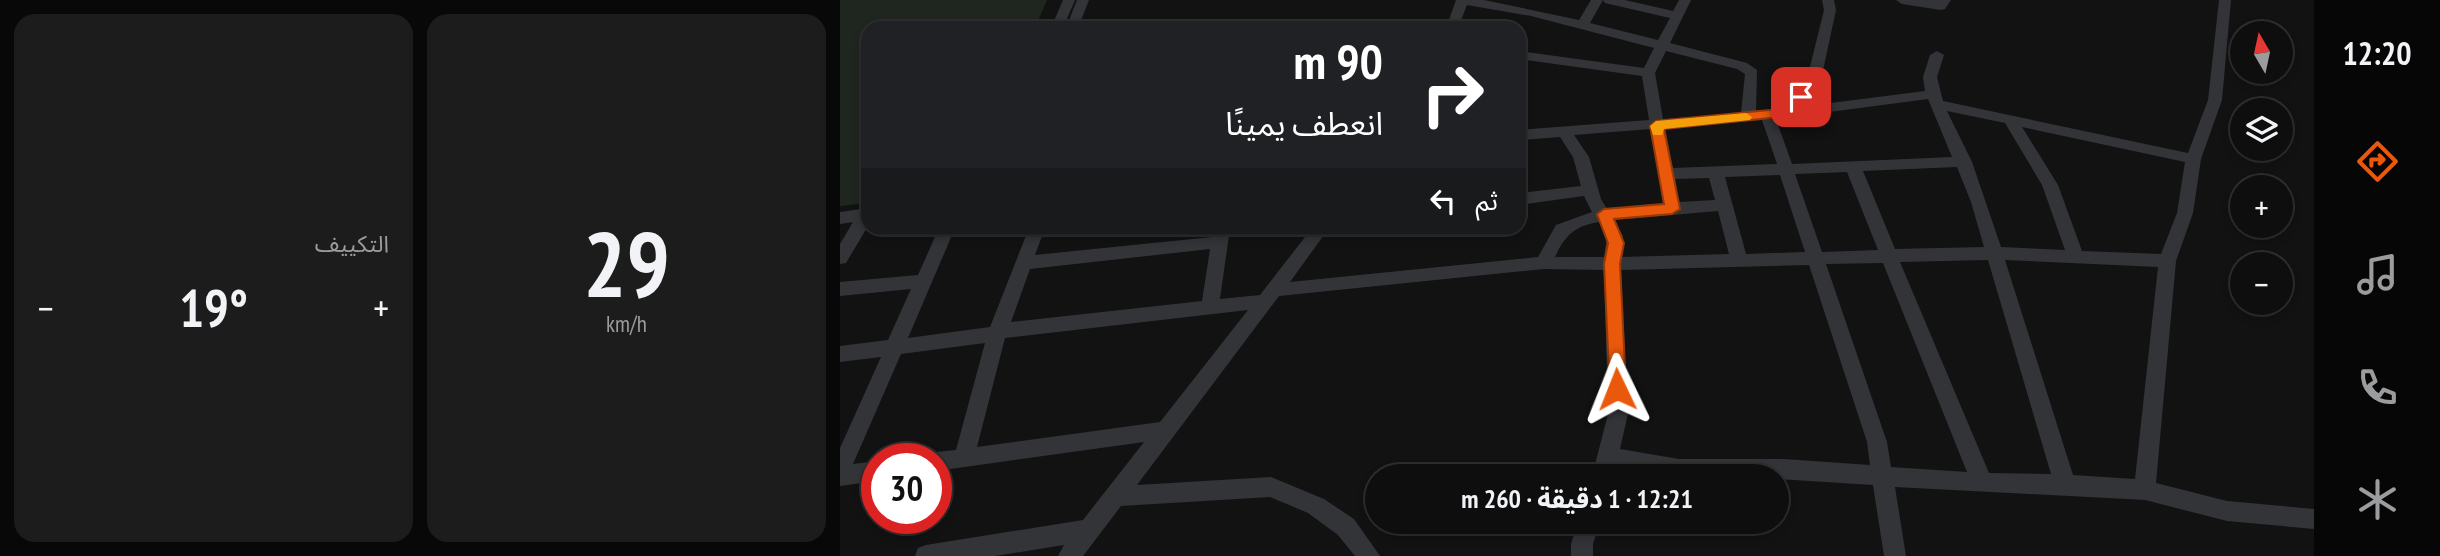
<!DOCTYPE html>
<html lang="ar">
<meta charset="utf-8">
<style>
body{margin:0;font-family:"PT Sans Narrow","Noto Sans Arabic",sans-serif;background:#1c1c1c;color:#f1f3f6;direction:rtl;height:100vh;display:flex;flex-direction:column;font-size:26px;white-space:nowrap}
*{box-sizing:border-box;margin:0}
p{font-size:23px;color:#9b9c9e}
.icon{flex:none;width:38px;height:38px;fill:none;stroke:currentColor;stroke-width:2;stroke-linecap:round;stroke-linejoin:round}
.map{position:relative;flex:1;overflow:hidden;direction:ltr}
.sheet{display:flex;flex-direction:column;gap:14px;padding:14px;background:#080808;width:840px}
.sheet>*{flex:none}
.hud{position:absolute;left:21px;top:21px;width:665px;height:214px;border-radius:21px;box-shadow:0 4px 10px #0003,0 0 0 2px #2e2e2e;direction:rtl;background:#202124;color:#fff;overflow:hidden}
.needle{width:46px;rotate:351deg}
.controls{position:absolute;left:1390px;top:21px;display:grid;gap:14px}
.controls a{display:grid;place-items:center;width:63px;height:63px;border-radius:50%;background:#0e0e0e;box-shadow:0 4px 10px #0003,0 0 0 2px #2e2e2e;font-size:35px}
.speed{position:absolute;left:21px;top:443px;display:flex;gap:14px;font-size:35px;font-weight:700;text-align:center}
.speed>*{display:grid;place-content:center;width:91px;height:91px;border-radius:50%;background:#0e0e0e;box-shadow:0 4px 10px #0003,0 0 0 2px #2e2e2e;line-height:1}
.speed .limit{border:10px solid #d22;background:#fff;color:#111}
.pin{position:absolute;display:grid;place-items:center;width:60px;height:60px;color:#fff;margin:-30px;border-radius:14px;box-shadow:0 4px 10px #0006}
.me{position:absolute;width:77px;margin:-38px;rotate:358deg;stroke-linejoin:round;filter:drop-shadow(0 0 5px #0008)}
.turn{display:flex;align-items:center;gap:24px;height:147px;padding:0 28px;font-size:32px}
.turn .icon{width:91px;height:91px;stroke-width:2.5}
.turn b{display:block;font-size:49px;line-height:60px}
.then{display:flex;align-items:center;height:66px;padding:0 28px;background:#0003;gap:14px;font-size:26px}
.big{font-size:52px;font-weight:700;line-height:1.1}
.sheet .widget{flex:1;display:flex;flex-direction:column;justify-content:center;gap:10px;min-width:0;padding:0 24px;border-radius:21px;background:#1c1c1c}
.sheet .dial{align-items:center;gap:0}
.dial b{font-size:91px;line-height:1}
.heat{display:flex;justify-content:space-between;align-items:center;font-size:38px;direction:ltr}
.sheet .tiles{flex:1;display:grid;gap:14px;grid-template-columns:repeat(2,1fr)}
.trip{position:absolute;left:525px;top:464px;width:424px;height:70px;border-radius:35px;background:#0e0e0e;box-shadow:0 4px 10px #0003,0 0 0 2px #2e2e2e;font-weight:700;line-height:70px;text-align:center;direction:rtl}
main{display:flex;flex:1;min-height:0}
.tabs{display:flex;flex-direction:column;width:126px;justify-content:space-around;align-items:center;background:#060606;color:#9b9c9e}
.tabs .icon{width:49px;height:49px}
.tabs .current{color:#ea580c}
.tabs b{font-size:32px;color:#f1f3f6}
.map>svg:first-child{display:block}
.green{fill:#1e261f}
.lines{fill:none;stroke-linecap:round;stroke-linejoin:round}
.minor{fill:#333438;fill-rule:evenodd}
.route{fill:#ea580c;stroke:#983908;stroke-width:2}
.slow{fill:#f59e0b}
</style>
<main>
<nav class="tabs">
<b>12:20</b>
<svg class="icon current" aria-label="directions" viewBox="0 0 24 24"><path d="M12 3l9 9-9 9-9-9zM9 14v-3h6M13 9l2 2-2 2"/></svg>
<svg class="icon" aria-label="music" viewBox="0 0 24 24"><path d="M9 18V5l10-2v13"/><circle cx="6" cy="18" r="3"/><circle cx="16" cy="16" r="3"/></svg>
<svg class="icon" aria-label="phone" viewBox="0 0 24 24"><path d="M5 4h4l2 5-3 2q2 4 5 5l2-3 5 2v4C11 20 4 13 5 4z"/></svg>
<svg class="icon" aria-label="climate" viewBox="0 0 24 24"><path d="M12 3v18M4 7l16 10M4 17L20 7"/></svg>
</nav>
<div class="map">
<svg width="1474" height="556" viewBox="0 0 1474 556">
<rect width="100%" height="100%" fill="#121213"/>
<path class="green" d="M0,0H207L195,28H28V203L0,206Z"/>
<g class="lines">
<path class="minor" d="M223,0H235L223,28H211Z
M237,0H249L238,28H226Z
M616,0H644L739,20L751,0H785L833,11L839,0H851L830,43L907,63L917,70L916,111L941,109L967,79L984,10L982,0H994L996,10L981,80L959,107L1085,91L1083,77L1090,55L1097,51L1104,55L1097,77L1103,101L1348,153L1368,100L1379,0H1391L1382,100L1361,159L1353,213L1336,261L1316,483L1387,501L1474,509V529L1387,521L1305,500L1055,487L1066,556H1044L1033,485L936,479V476H824L776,468L774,476H752L768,414L764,270L704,269L439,296L297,485L431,477L484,499L514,519L540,556H515L498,535L468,513L430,497L281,506L243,556H218L224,545L155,556H75L78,548L86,545L243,520L304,442L96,471V458H87L96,452L116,450L145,343L61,354L13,464L37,461V481L0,486V448L41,357L0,362V346L48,340L71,289L0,296V282L78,275L99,228H115L68,338L150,327L189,228H205L195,255L372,237L374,228H390L380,299L420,295L472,228H489L450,282L698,257L716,225L752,212L744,196L679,205V193L741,186L733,157L720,137L679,140V130L809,120L802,76L679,59V51L804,68L814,48L691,16L627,5L618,28H606ZM763,0L765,3L830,18L818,40L750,23ZM826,51L897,69L905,74L901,113L823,119L815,73ZM1088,99L1112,157L952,164L936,119ZM1107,111L1165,123L1202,185L1225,250L1161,247L1132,162ZM922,120L937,164L833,168L825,128ZM1182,127L1345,162L1337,213L1321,254L1242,251L1218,185ZM811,129L823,203L767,209L761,199L749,157L734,135ZM1117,167L1131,202L1144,247L1055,249L1023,171ZM1007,172L1038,250L982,252L955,174ZM940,175L965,252L906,254L885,177ZM869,178L875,200L839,202L835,179ZM878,211L889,254L781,257L783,236L774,220ZM759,222L767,236L764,257H715C725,235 735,226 759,222ZM370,249L362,301L171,322L190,269ZM1148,260L1211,474L1149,473L1060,262ZM1165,260L1318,267L1295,479L1233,475ZM1043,263L1127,472L1051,467L1047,442L986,264ZM969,265L1027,442L1030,465L944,459H839L780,449L788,414L781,270ZM408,310L320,422L137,447L165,338Z
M1056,0H1111L1105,9L1101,10L1062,4Z
M28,208V226L6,263L0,264V244L13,222L0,224V212Z
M738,522H760L753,544V556H731V544Z"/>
</g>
<path class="route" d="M956,94L967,97L949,116L824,129L840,209L832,214L774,219L784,243L780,264L786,389L777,396L770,394L764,264L768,243L757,214L764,209L824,204L810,126L816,121L941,109Z"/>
<path class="slow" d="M906,113L912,117L910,120L824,129L822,135H813L810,126L816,121Z"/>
</svg>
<div class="controls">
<a><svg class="needle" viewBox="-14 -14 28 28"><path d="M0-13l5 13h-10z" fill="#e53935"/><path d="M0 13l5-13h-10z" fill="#9b9c9e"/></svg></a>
<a><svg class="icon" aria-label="layers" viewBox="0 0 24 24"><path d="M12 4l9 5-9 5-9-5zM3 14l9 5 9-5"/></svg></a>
<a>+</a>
<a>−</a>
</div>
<div class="speed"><div class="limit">30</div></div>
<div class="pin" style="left:961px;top:97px;background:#d93025"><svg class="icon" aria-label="arrive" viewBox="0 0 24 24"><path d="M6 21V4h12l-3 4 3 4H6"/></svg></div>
<svg class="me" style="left:777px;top:389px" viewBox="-20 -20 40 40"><path d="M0-17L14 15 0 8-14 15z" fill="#ea580c" stroke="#fff" stroke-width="4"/></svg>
<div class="trip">12:21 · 1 دقيقة · 260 m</div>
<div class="hud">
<div class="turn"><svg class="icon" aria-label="right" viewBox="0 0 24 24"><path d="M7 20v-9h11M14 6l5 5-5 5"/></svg><div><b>90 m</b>انعطف يمينًا</div></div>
<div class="then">ثم<svg class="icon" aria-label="left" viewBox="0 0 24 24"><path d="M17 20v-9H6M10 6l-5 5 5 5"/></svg></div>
</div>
</div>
<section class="sheet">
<div class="tiles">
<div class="widget dial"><b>29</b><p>km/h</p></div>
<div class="widget"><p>التكييف</p>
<div class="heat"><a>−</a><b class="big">19°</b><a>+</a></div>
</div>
</div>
</section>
</main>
